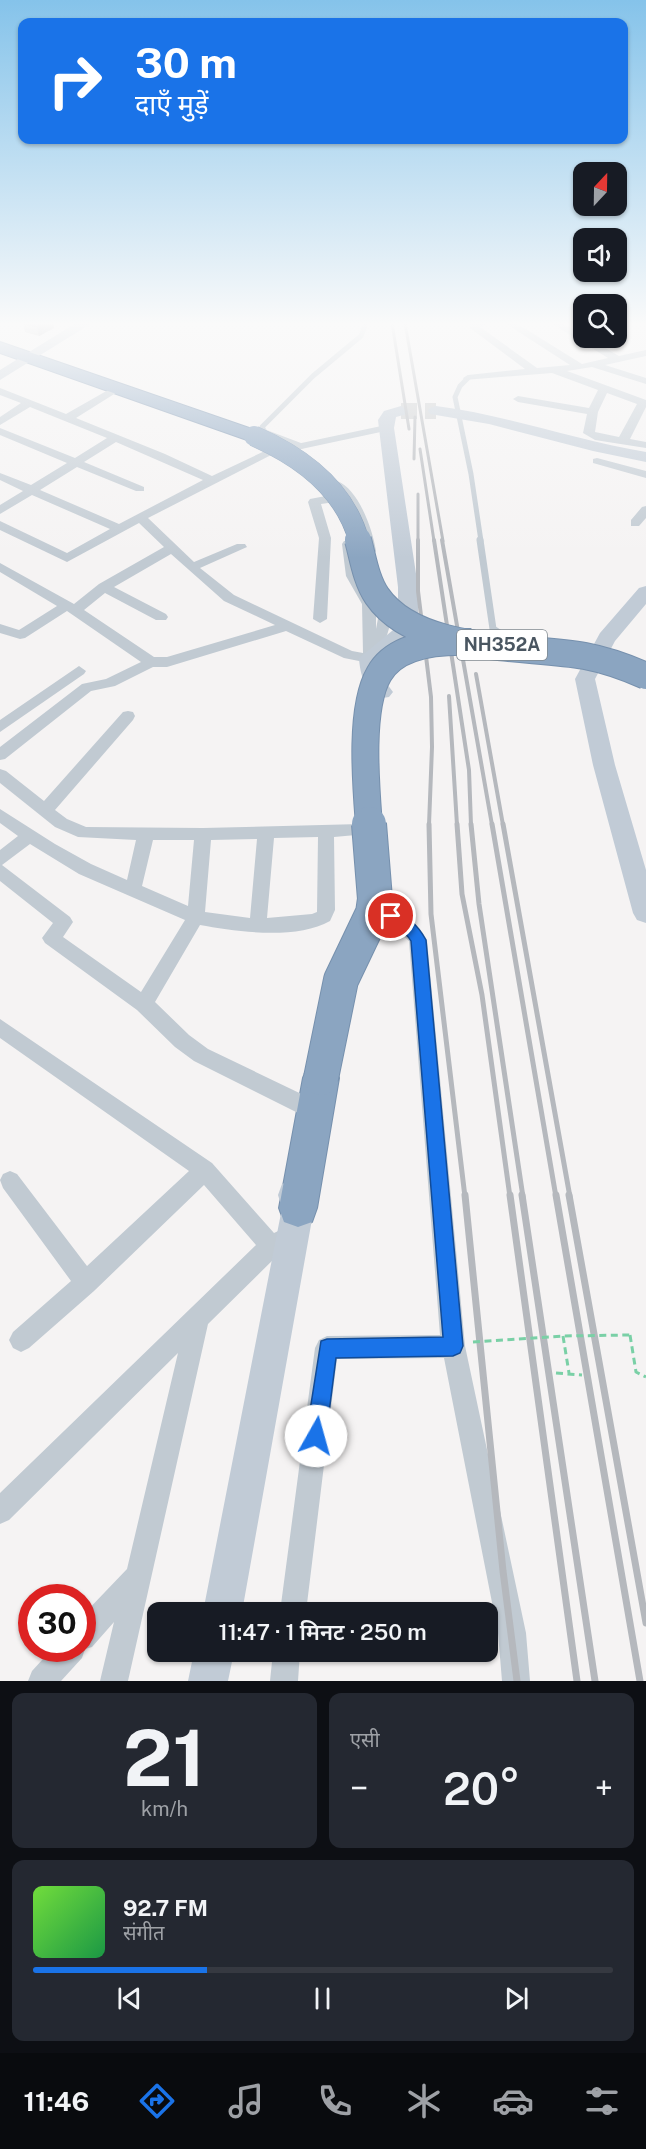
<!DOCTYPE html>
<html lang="hi">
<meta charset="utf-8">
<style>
body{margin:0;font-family:"Public Sans","Noto Sans Devanagari",sans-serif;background:#242831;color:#f1f3f6;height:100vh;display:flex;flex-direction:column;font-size:22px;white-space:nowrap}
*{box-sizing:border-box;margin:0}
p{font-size:20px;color:#9ea1a6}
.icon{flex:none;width:33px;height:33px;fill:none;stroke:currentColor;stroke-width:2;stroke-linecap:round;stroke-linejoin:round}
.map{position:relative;height:1681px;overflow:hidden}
.panel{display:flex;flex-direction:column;gap:12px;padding:12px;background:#0d0f14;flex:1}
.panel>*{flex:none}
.hud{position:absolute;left:18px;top:18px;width:610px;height:126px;border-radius:12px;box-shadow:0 2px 4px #0004;background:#1a73e8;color:#fff;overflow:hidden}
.needle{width:39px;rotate:22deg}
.controls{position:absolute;left:573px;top:162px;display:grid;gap:12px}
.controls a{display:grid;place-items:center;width:54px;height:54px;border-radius:12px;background:#171b24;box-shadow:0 2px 4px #0004;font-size:30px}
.speed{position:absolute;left:18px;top:1584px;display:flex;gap:12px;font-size:30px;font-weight:700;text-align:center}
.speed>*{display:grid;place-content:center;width:78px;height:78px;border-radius:50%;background:#171b24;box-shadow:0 2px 4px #0004;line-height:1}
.speed .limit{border:9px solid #d22;background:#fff;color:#111}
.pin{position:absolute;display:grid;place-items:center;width:51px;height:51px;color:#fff;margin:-26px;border:3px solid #fff;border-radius:50%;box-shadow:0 2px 6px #0007}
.me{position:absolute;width:66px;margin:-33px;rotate:7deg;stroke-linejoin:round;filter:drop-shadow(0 0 4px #0008)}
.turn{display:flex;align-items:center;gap:21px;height:126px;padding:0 18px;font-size:27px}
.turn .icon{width:78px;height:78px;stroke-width:2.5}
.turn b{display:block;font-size:42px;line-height:51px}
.big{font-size:45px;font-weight:600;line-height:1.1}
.panel .widget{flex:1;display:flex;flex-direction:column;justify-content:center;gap:9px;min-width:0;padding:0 21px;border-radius:12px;background:#242831}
.panel .dial{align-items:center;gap:0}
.dial b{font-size:78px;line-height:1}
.song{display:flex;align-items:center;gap:18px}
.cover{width:72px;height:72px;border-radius:9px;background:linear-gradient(135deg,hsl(100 70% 55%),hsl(140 70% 35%))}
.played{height:6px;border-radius:3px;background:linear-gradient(90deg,#1a73e8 30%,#363941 30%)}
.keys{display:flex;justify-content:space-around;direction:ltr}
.heat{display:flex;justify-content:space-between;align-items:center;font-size:33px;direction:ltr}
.panel .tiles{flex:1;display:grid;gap:12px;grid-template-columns:1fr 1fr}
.widget:last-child{grid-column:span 2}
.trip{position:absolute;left:147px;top:1602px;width:351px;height:60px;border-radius:12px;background:#171b24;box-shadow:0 2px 4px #0004;font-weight:600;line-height:60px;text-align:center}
.menu{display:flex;height:96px;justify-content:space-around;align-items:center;background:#090b0e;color:#9ea1a6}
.menu .icon{width:42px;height:42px}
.menu .selected{color:#1a73e8}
.menu b{font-size:27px;color:#f1f3f6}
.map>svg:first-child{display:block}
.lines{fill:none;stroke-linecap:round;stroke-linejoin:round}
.secondary-tunnel{stroke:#caccce;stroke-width:16;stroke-dasharray:16 8;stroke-linecap:butt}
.highway-casing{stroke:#7690ad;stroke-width:2}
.path{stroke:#7ad0a6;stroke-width:3;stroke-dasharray:7 4.5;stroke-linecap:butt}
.lane-far1{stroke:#c1cad2;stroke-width:5}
.lane{stroke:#c1cad2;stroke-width:7}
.street{fill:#c1cad2;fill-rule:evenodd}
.secondary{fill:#c1cbd6;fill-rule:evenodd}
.highway{fill:#8ba5c1;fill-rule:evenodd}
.rail-far3{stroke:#b5b8bd;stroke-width:3}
.rail-far2{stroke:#b5b8bd;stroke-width:4}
.rail-far1{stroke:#b5b8bd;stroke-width:5}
.rail{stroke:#b5b8bd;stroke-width:7}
.highway-bridge-far2-casing{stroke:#7690ad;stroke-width:21;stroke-linecap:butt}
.highway-bridge-far1-casing{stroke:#7690ad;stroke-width:28;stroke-linecap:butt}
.highway-bridge-casing{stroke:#7690ad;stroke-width:36;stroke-linecap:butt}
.path-bridge{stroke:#7ad0a6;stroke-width:3;stroke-dasharray:7 4.5;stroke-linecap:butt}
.highway-bridge-far2{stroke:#8ba5c1;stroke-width:20}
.highway-bridge-far1{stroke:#8ba5c1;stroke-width:26}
.highway-bridge{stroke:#8ba5c1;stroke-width:34}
.wall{fill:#b0b2b7}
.shaded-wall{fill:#909195}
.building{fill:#cdcfd5;stroke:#909195;stroke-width:1.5}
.route{fill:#1a73e8;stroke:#114b97;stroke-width:1.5}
.labels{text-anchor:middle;stroke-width:4.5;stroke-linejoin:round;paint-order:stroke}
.shield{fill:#fff;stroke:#808990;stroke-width:1.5}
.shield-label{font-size:18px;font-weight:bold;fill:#4a5661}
</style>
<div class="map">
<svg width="646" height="1681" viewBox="0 0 646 1681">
<rect width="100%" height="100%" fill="#f5f3f3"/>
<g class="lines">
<path class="secondary-tunnel" d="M401,411H436"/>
<defs>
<path id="highway" d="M0,342L261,432L264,436L261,440H247L0,353Z
M321,1062L334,1066L339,1078L317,1208L312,1222L298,1227L284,1222L279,1208L303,1078L308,1066Z"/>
</defs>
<use href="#highway" class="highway-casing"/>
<path class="path" d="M630,1335L636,1372L646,1377
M563,1336L569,1373
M556,1373L582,1375"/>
<path class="lane-far1" d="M468,378L460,386L455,397L471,474L481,541
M302,446L265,432L262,427L313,376L361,336L366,323"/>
<path class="lane" d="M480,540L493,629L507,638"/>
<path class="street" d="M474,323H488L480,327L537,368L570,365L505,323H516L582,364L608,358L551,323H562L584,335V338H588L619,356L646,350V356L605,365L646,378V384L592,367L567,371L646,400V407L630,439L646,442V448L595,440L583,433L587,414L518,402L513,399L518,396L589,408L598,390L552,373L464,380L463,378L468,375L525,369L470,328V324ZM607,393L637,404L619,437L595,432L598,412Z
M616,329L620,330V334L616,335Z
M117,385L136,391L131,394L119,391L76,418L165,454L212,476L269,449L273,448L279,451L148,518L194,562L237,544H245L247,547L200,568L205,572L234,595L352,651L363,653L362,604L346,576L342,544L344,541H352L358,576L376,604V629L381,603L388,599L395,603C392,617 384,659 369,663L344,658L286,631L167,667H153L115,686L91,691L5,759L0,760V747L82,684L106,679L141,662L67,611L25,638L20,639L0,633V624L19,630L57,606L0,572V563L74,604L99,584L164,547L139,523L67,562L0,530V521L67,553L110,529L32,495L0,514V505L23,491L0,480V473L31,485L67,463L0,435V428L75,458L107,438L30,407L0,425V417L21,403L0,395V388L66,414ZM116,442L203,480L119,524L40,490L77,467L136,491H144V487L84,462ZM171,554L224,601L275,625L167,657H154L84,610L105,593L156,620H166L168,617L166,614L114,587Z
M386,425L391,428L390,430L292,451L286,448L292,445Z
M597,458L646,471V478L593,463V459Z
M337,481C359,489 373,531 376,551L374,554L370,555L364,551L353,515L331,485Z
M331,495L337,499L335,502L321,504L331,538L327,619L320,623L313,619L319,538L308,502L310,499Z
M646,506V518L639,526H631V520L642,507Z
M79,666L86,671L84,674L0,732V720Z
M128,711L133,712L135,716L133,720L55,810L67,819L86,827L203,828L361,824L367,826L369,830L367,834L334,837L335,910L330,921C297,940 237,932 200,925L155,1002L189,1035L208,1049L314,1100L317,1107L314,1114L307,1116L300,1114L194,1061L175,1047L137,1010L45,943L42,938L53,923L0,881V850L18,836L0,823V809L55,844L91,864L127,880L136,840L78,837L55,827L0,783V769L6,771L44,801L123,712ZM318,837L317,912L312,914L267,918L274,838ZM257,839L250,918L205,912L211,840ZM153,840H194L188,906L142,886ZM30,844L79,874L185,920L141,992L63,937L73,922L70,917L2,865Z
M369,901C393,909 415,916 427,940L465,1346L526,1633L530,1681H502L498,1633L444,1358L337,1359L306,1612H280L315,1348L319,1340L327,1336L440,1335L409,941L391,925L363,913L360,908L363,903Z
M0,1019L212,1163L274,1233L293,1224L301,1227L304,1235L301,1243L279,1254L208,1324L128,1681H100L114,1622L92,1647L85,1649L82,1658L61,1681H28L32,1671L53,1648H82V1616L127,1569L178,1353L9,1520L0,1524V1493L256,1245L204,1185L94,1291L29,1348L21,1352L13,1348L9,1340L13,1332L71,1281L3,1188L0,1180L3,1174L10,1171L17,1174L87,1266L189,1171L0,1038Z
M273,1652H300L298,1681H270Z"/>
<path class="secondary" d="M76,323H92L0,380V370Z
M401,406L409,411L407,414L396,417L394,428L418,587V628L379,660L381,676L393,692L389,697C367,703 360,675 359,658L398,626V587L378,420L384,411Z
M436,406C507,415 575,440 646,452V462L593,451L489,424L430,414L428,411L430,408Z
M646,586V604L615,641L595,679L615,765L646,870V923L637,920L633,913L593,765L575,679L600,633L639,588Z
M293,1180L304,1184L314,1208L242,1612H203L282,1208L278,1195L282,1184Z
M194,1652H234L228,1681H188Z"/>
<use href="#highway" class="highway"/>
<path class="rail-far3" d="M392,323L409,429
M405,323L443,541
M420,449L434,541
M414,459L415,417
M418,494V541"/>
<path class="rail-far2" d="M418,540V591L431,697L432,747L429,825
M434,540L469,770L471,825
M442,540L492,825
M476,674L503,825
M449,696L457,825"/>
<path class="rail-far1" d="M429,824L431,914L465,1197
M457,824L462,894L482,995L510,1197
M471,824L479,904L523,1197
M492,824L556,1197
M503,824L570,1197"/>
<path class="rail" d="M465,1195L503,1571L517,1681
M510,1195L577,1681
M522,1195L595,1681
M556,1195L640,1681
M569,1195L646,1623"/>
<defs>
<path id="highway-bridge-far2" d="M254,436C302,457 345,489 359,541"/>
<path id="highway-bridge-far1" d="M358,540C363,558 366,580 377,596C417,654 524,645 585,656C606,660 626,667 646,676
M369,825C366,786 359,708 379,674C396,644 441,641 471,642"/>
<path id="highway-bridge" d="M321,1078L341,980L373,913L375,899L369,824"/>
</defs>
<use href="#highway-bridge-far2" class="highway-bridge-far2-casing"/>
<use href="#highway-bridge-far1" class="highway-bridge-far1-casing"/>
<use href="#highway-bridge" class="highway-bridge-casing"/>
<path class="path-bridge" d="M473,1342L563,1336L630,1335"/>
<use href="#highway-bridge-far2" class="highway-bridge-far2"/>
<use href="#highway-bridge-far1" class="highway-bridge-far1"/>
<use href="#highway-bridge" class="highway-bridge"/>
</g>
<path class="wall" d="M23,323H53L54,328L39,336L25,332Z"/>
<path class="shaded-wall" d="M45,323H53L54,328L39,336L37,327Z"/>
<path class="building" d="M23,323H45L37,327Z"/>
<linearGradient id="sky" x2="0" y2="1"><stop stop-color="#85c3ea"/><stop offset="0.58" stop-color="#fafafa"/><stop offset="1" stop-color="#fafafa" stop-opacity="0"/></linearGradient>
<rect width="646" height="558" fill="url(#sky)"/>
<path class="route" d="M391,910C408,916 417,924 426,940L463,1346L460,1353L453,1356L336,1358L326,1436L323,1443L316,1446L309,1443L306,1436L321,1341L327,1339L443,1337L411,941C403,927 389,926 383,916L385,912Z"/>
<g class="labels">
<rect class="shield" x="457" y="630" width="90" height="30" rx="4.5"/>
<g class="shield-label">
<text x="502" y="651">NH352A</text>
</g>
</g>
</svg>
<div class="controls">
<a><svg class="needle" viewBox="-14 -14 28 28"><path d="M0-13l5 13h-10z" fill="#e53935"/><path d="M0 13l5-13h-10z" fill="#9ea1a6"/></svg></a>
<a><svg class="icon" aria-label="sound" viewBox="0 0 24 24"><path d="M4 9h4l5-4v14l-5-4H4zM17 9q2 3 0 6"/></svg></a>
<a><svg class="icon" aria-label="search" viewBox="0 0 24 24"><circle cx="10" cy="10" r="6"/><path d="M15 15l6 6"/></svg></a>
</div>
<div class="speed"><div class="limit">30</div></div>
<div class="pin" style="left:391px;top:916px;background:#d93025"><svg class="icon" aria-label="arrive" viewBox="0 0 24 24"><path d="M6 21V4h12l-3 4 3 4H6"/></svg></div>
<svg class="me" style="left:316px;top:1436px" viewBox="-20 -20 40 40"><circle r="19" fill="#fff"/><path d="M0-13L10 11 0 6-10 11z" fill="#1a73e8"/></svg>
<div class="trip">11:47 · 1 मिनट · 250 m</div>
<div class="hud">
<div class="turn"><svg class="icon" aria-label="right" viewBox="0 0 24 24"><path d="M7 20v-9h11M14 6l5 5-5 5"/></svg><div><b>30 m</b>दाएँ मुड़ें</div></div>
</div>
</div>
<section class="panel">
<div class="tiles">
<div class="widget dial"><b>21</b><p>km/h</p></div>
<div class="widget"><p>एसी</p>
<div class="heat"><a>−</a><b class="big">20°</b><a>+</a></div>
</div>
<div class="widget">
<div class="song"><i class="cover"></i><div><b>92.7 FM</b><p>संगीत</p></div></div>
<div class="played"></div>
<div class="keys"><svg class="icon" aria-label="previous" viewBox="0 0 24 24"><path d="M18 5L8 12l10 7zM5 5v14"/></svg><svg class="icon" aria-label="pause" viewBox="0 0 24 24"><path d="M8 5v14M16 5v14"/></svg><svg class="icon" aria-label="next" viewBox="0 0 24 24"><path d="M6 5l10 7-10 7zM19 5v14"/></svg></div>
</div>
</div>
</section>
<nav class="menu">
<b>11:46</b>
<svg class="icon selected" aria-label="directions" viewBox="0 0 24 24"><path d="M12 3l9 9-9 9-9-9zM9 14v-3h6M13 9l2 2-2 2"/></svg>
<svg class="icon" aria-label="music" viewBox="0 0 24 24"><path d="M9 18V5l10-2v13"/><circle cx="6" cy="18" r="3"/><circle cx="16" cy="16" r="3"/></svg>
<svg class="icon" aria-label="phone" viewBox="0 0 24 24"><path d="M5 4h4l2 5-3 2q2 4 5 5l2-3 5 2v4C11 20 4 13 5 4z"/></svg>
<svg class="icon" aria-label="climate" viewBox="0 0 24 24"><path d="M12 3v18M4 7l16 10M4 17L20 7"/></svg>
<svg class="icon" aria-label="car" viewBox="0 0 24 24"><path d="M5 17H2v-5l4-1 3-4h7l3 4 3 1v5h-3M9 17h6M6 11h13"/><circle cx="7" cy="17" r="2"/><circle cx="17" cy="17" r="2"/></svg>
<svg class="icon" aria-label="filters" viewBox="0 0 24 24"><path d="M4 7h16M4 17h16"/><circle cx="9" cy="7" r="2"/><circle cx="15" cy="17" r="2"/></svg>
</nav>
